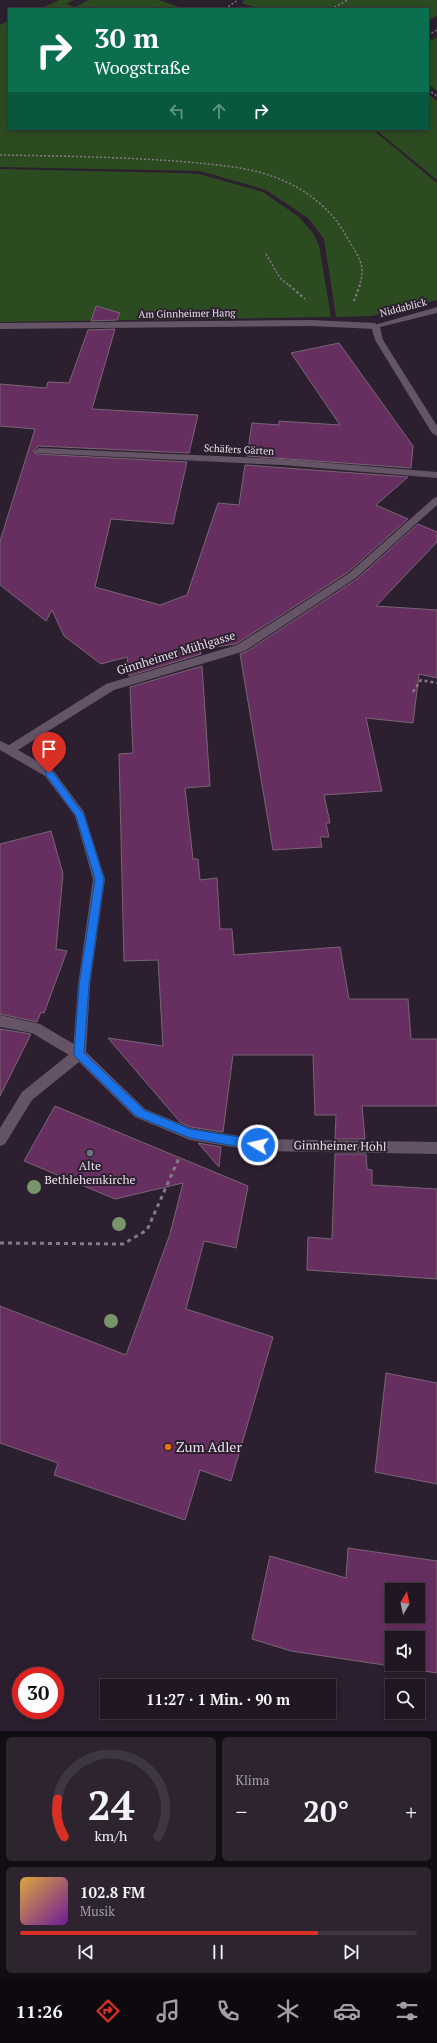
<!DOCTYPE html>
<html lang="de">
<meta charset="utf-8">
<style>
body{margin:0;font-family:"PT Serif",serif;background:#2d2430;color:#f1f3f6;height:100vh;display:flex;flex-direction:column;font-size:15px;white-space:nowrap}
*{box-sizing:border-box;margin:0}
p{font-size:13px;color:#a29fa6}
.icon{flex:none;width:22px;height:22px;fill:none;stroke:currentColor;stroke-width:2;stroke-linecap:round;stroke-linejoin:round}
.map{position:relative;height:1731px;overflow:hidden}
.panel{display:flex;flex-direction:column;gap:6px;padding:6px;background:#120d13;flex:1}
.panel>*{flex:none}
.guide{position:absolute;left:8px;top:8px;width:421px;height:122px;border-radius:0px;box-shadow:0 2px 10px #0003,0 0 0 1px #3e3641;background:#0b6e4f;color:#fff;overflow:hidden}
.needle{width:26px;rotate:9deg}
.fabs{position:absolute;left:385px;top:1583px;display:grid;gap:8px}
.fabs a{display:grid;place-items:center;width:40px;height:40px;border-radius:0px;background:#211723;box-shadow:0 2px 10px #0003,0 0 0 1px #3e3641;font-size:20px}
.speed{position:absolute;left:12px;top:1667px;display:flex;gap:8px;font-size:20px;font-weight:700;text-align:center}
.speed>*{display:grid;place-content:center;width:52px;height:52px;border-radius:50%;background:#211723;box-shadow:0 2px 10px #0003,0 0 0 1px #3e3641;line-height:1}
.speed .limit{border:6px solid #d22;background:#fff;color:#111}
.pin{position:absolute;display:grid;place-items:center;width:34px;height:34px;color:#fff;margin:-41px -17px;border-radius:50% 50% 50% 0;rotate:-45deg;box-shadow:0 0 4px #0007}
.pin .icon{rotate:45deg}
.me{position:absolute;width:44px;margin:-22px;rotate:279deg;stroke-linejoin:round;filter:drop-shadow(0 0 3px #0008)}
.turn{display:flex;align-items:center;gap:14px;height:84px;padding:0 20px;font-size:18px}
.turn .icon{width:52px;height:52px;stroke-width:2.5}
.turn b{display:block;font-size:28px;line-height:34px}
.lanes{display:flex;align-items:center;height:38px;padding:0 20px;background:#0003;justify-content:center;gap:20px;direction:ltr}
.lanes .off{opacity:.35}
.big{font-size:30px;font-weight:800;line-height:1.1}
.panel .card{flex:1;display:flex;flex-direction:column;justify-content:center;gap:6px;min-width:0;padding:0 14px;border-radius:6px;background:#2d2430}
.panel .dial{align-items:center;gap:0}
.dial svg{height:104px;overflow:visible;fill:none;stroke:#3e3641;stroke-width:7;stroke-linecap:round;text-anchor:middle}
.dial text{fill:#f1f3f6;stroke:none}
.song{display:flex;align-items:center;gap:12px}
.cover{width:48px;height:48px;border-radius:6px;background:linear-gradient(135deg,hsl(40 70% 55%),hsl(280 70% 35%))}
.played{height:4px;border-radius:2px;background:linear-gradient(90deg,#d93025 75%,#3e3641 75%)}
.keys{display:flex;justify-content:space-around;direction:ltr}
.heat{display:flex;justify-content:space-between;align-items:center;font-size:22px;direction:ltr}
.panel .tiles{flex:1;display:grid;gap:6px;grid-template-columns:1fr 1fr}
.card:last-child{grid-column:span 2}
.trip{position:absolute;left:100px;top:1679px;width:236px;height:40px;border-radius:0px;background:#211723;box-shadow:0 2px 10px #0003,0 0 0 1px #3e3641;font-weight:800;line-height:40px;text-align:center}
.menu{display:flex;height:64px;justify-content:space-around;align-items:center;background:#0d090e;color:#a29fa6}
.menu .icon{width:28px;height:28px}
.menu .selected{color:#d93025}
.menu b{font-size:18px;color:#f1f3f6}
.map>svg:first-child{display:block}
.green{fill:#2d4b21}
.building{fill:#672f60;stroke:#796576;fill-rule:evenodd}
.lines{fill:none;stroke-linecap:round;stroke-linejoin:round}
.path-far3{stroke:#857a88;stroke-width:1.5;stroke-dasharray:2 2;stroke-linecap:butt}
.path-far2{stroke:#857a88;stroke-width:2;stroke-dasharray:2.5 2.5;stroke-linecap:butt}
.path-far1{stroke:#857a88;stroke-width:2.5;stroke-dasharray:3 3;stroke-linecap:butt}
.path{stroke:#857a88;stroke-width:3;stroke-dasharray:4 4;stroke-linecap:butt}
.lane{fill:#645466;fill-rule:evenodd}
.street{fill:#645466;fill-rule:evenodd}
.tree{fill:#77956b}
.route{fill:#1a73e8;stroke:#114b97}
.worship-dot{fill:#6b7280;stroke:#2c1f2f;stroke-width:1.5}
.food-dot{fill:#e8710a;stroke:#2c1f2f;stroke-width:1.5}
.labels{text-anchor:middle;stroke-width:4;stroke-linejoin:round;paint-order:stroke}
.far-street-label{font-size:10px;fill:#eae1ec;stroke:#2c1f2f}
.street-label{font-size:12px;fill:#eae1ec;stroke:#2c1f2f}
.poi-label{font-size:12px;fill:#eae1ec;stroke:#2c1f2f}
.near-poi-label{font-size:14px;fill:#eae1ec;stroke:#2c1f2f;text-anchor:start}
</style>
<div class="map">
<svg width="437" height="1731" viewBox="0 0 437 1731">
<rect width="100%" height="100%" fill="#2c1f2f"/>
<path class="green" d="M59,0H74L66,4L75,7L89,0H159L185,9H57L51,7L40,9Z
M244,0H437V16L428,21V9H259L242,3Z
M9,20V129H372L437,183V300L372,316L336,317L324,239L308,218L266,190L200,171L0,167V25Z
M437,37V91L428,84V42Z
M428,94L437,101V180L375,129H428Z
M0,169L182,173L199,174L263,192L299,217L313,233L319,245L331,317L0,322Z"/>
<path class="building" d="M96,306L120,313L117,320L91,321Z
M115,329L92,409L198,415L189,453L39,446L33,451L36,454L187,462L173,524L111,519L95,587L160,605L187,595L218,503L239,505L245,465L408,477L376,505L408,519L347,573L236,644L200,649L201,654L129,676L127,657L101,664L64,636L52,610L46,621L0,585V541L35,429L0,426V384L46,388L48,382L69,383L88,330Z
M339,343L413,446L411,468L247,456L252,423L279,425V421L340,425L291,353Z
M418,524L437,532V542L376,606L437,610V678L419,674L413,723L366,718L382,791L324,795L330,823H326L329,837H320L322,847L273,850L240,654L246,652L357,579Z
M202,666L210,786L185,788L193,859H198L200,880L217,878L220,929H232L234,955L340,947L349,999H408L411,1039H437V1106H362L365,1139H335L336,1115H315L313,1055H233L223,1132L191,1127L180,1122L108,1038L163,1046L158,960L124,961L119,754L133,753L130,687Z
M51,831L63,874L56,949L67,951L44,1013L41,1012L37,1022L0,1014V844Z
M0,1029L31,1034L0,1096Z
M55,1106L248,1186L236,1248L204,1241L186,1309L273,1337L231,1481L200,1470L185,1520L54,1475L58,1463L0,1443V1306L126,1355L170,1234L183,1183L115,1199L24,1161Z
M198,1143L221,1147L219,1167Z
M335,1154H366L367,1169L372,1170V1185L437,1189V1279L307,1270L308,1237L332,1239Z
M386,1373L437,1383V1484L375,1472Z
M348,1548L437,1561V1673L291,1651L252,1639L270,1556L346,1578ZM392,1590H418V1616H392ZM392,1638H418V1664H392Z"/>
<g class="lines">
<path class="path-far3" d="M225,9L238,0
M331,9L348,0
M428,35L437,30
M428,90L437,96
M0,155C62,156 125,157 187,162C219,165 252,167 282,180C310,192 334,212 348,239C358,256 367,266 359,286
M266,254L280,278L290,286"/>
<path class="path-far2" d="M289,285L305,299
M354,301L360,285"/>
<path class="path-far1" d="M413,692L421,680L437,683"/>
<path class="path" d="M0,1243L123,1244L147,1230L179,1158"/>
<path class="lane" d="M311,320L375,323L379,326L375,329L311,326L0,329V323Z
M0,1015L40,1024L84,1050L86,1054L84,1058L79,1060L74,1058L32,1033L0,1027Z"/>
<path class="street" d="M437,307V313L380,327L383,340L437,426V436L432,433L375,340L371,326Z
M39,448L282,459L437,472V478L282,465L36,453L34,451Z
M437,497V505L356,578L245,651L114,690L18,750L53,770L84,812L105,879L90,985L86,1052L145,1109L191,1128L258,1139L437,1142V1154L258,1151L190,1140L135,1117L79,1062L32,1100L5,1144L0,1146V1128L22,1092L73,1051L78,985L93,879L75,816L45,776L0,750V741L9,745L106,684L237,645L348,574L434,498Z"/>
</g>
<g class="tree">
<circle cx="34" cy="1187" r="7"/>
<circle cx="119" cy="1224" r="7"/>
<circle cx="111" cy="1321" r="7"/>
</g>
<path class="route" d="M49,770L52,771L84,815L104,879L89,985L84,1053L144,1110L190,1129L258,1140L262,1142L263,1145L262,1148L258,1150L190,1138L136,1116L76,1057L74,1054L79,985L95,879L76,816L46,775V771Z"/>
<circle class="worship-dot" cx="90" cy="1153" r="4"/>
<circle class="food-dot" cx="168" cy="1447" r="4"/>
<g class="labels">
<g class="far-street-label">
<text transform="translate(403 307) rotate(-14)" y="4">Niddablick</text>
<text transform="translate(187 313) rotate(-1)" y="4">Am Ginnheimer Hang</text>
<text transform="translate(239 449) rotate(3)" y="4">Schäfers Gärten</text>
</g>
<g class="street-label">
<text transform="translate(176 653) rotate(-17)" y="4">Ginnheimer Mühlgasse</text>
<text transform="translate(340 1146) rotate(1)" y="4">Ginnheimer Hohl</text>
</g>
<g class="poi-label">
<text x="90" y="1170">Alte<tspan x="90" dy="14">Bethlehemkirche</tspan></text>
</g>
<g class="near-poi-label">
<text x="176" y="1452">Zum Adler</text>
</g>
</g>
</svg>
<div class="fabs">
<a><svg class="needle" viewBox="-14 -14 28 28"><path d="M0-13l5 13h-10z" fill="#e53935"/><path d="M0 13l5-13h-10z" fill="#a29fa6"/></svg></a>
<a><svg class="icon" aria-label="sound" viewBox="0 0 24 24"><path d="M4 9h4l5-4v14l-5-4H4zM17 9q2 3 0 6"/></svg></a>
<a><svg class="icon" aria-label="search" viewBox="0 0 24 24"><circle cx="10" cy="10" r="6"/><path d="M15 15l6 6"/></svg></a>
</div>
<div class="speed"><div class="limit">30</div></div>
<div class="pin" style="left:49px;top:773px;background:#d93025"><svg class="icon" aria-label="arrive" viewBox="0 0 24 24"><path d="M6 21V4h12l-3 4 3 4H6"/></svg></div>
<svg class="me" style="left:258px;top:1145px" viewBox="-20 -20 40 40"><circle r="17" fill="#1a73e8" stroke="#fff" stroke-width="3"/><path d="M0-11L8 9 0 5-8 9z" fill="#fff"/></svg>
<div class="trip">11:27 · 1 Min. · 90 m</div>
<div class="guide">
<div class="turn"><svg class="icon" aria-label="right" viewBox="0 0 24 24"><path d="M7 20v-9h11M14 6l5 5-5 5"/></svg><div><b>30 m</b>Woogstraße</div></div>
<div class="lanes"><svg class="icon off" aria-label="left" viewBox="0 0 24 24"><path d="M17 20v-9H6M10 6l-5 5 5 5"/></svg><svg class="icon off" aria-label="ahead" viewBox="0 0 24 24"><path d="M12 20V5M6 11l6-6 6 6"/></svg><svg class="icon" aria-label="right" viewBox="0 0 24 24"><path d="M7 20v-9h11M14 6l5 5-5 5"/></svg></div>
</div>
</div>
<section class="panel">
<div class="tiles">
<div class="card dial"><svg viewBox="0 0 100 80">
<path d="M14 69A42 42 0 1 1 86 69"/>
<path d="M14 69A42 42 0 0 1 9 40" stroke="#d93025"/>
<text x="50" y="56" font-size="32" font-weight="700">24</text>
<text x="50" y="72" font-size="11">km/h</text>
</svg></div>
<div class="card"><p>Klima</p>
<div class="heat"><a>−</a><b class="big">20°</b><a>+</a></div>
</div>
<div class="card">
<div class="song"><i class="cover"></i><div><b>102.8 FM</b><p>Musik</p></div></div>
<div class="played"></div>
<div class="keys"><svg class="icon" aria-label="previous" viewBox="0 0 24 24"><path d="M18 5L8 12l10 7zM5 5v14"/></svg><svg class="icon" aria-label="pause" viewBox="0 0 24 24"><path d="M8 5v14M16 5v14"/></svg><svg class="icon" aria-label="next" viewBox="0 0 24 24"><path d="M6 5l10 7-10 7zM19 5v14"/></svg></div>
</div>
</div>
</section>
<nav class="menu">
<b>11:26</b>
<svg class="icon selected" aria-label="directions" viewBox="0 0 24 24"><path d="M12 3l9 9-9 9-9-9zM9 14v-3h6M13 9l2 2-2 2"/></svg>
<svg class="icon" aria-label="music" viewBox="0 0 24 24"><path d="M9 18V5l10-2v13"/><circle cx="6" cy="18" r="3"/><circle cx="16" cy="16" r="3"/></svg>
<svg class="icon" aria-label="phone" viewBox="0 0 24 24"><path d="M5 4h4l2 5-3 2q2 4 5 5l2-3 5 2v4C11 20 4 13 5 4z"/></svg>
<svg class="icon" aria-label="climate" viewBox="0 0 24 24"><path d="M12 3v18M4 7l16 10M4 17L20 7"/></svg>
<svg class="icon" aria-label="car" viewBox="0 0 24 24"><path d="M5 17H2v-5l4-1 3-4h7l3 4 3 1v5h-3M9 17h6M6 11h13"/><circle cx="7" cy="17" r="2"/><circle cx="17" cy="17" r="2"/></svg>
<svg class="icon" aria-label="filters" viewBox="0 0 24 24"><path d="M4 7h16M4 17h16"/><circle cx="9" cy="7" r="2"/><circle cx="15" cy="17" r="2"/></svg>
</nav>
